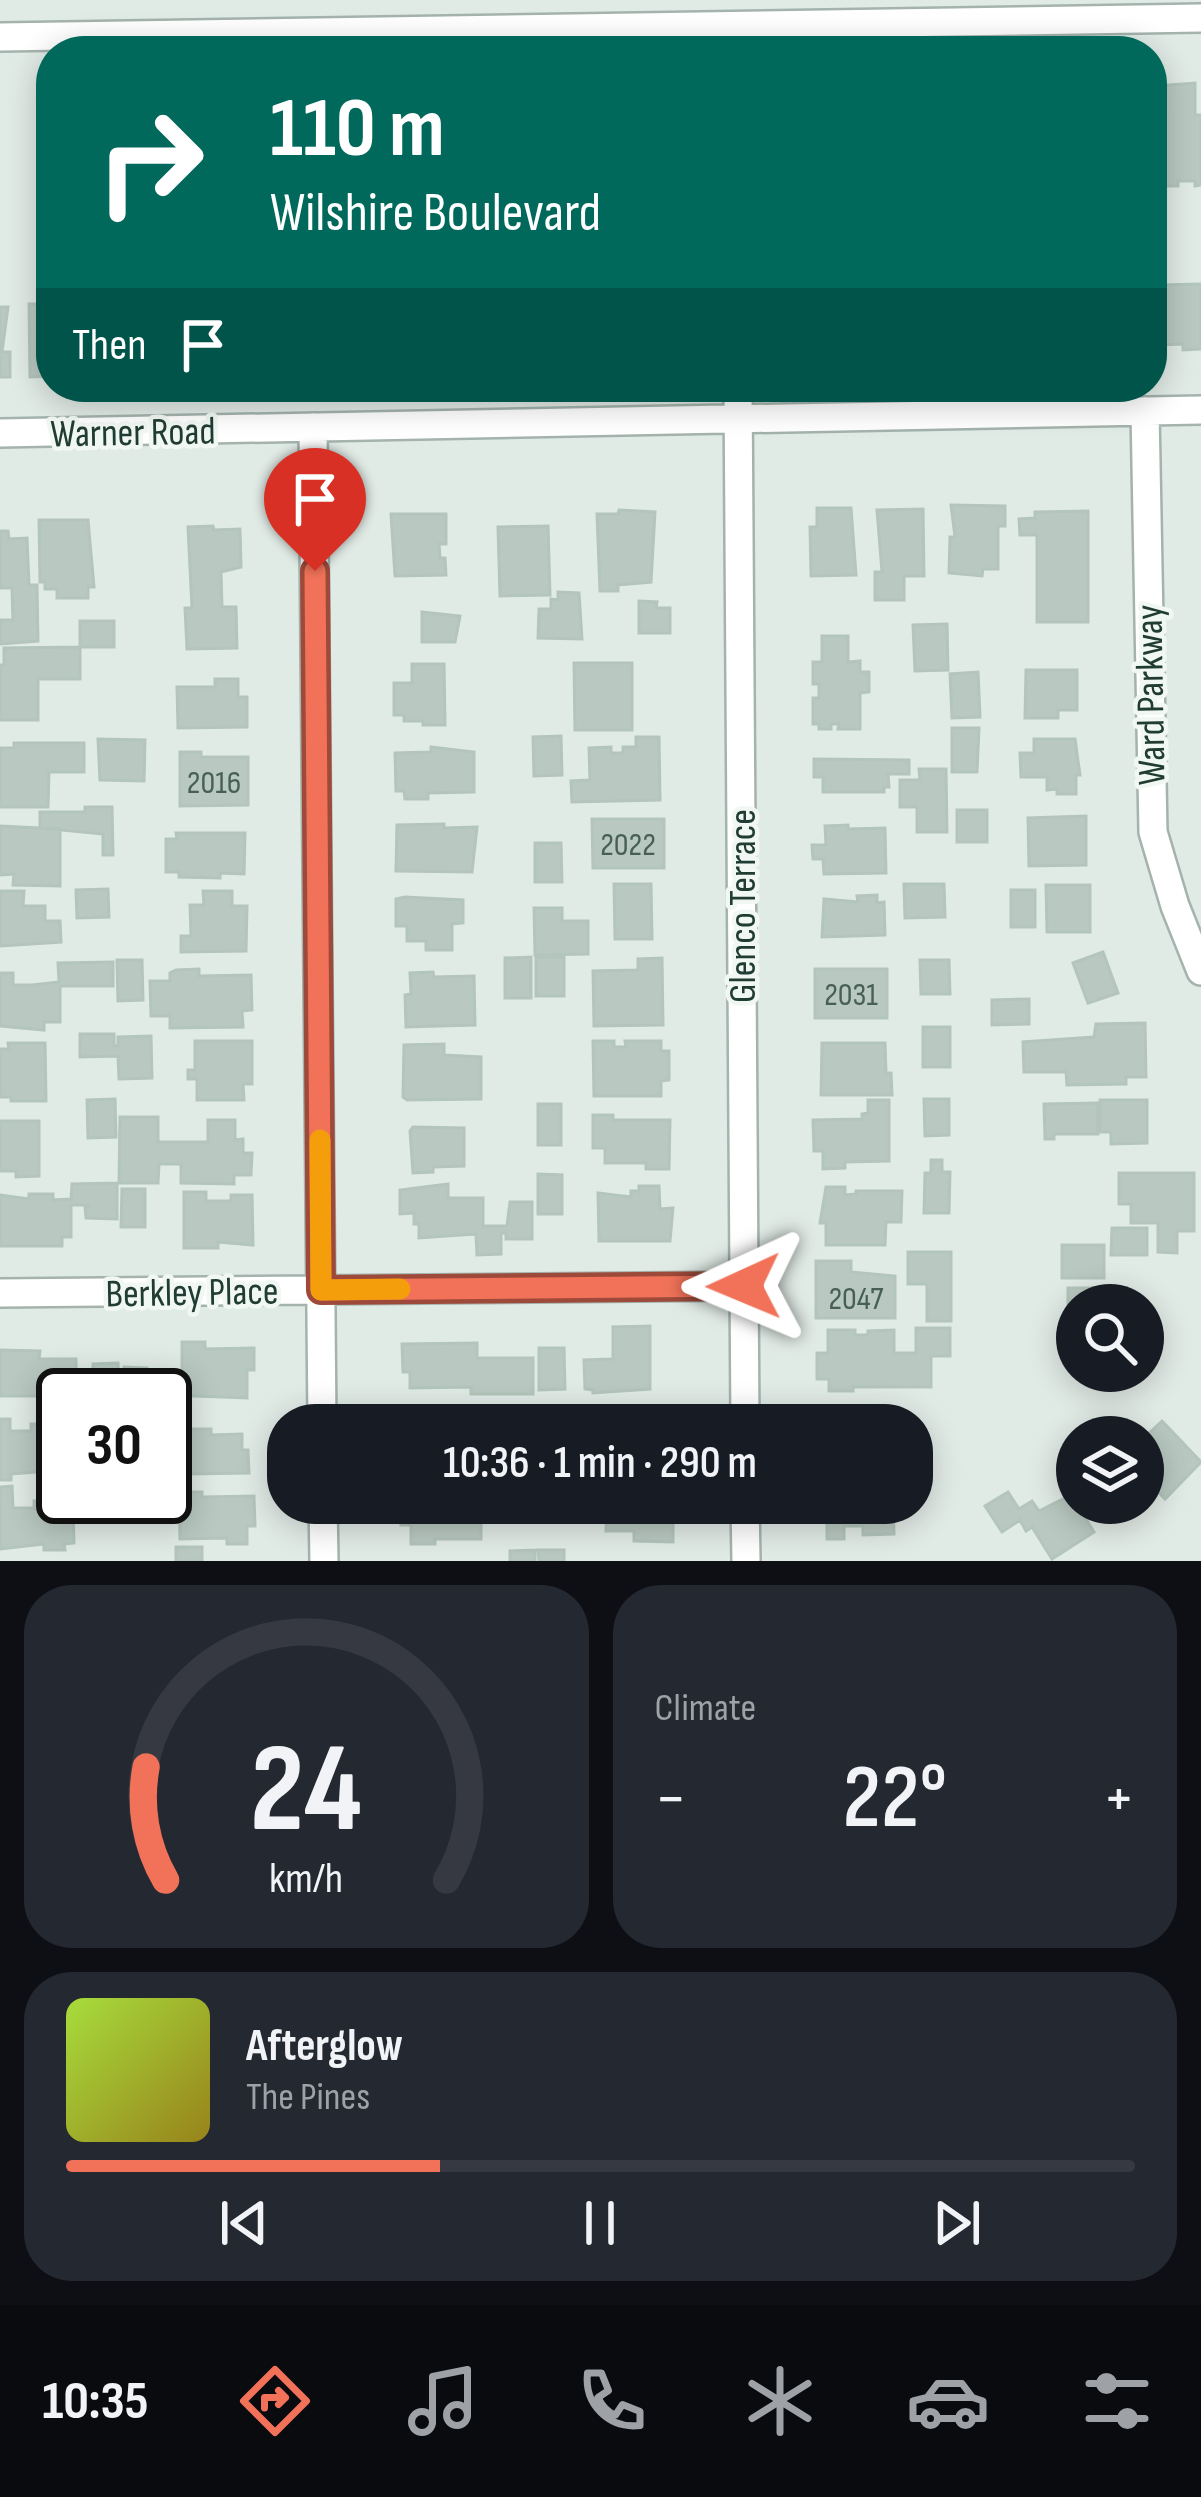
<!DOCTYPE html>
<meta charset="utf-8">
<style>
body{margin:0;font-family:"Sofia Sans Condensed",sans-serif;background:#242831;color:#f1f3f6;height:100vh;display:flex;flex-direction:column;font-size:45px;white-space:nowrap}
*{box-sizing:border-box;margin:0}
p{font-size:39px;color:#9ea1a6}
.icon{flex:none;width:66px;height:66px;fill:none;stroke:currentColor;stroke-width:2;stroke-linecap:round;stroke-linejoin:round}
.map{position:relative;height:1561px;overflow:hidden}
.sheet{display:flex;flex-direction:column;gap:24px;padding:24px;background:#0d0f14;flex:1}
.sheet>*{flex:none}
.hud{position:absolute;left:36px;top:36px;width:1131px;height:366px;border-radius:48px;box-shadow:0 6px 30px #0003;background:#00695c;color:#fff;overflow:hidden}
.controls{position:absolute;left:1056px;top:1284px;display:grid;gap:24px}
.controls a{display:grid;place-items:center;width:108px;height:108px;border-radius:50%;background:#171b24;box-shadow:0 6px 30px #0003;font-size:60px}
.speed{position:absolute;left:36px;top:1368px;display:flex;gap:24px;font-size:60px;font-weight:700;text-align:center}
.speed>*{display:grid;place-content:center;width:156px;height:156px;border-radius:50%;background:#171b24;box-shadow:0 6px 30px #0003;line-height:1}
.speed .limit{border:6px solid #111;border-radius:18px;background:#fff;color:#111}
.pin{position:absolute;display:grid;place-items:center;width:102px;height:102px;color:#fff;margin:-123px -51px;border-radius:50% 50% 50% 0;rotate:-45deg;box-shadow:0 0 12px #0007}
.pin .icon{rotate:45deg}
.me{position:absolute;width:132px;margin:-66px;rotate:269deg;stroke-linejoin:round;filter:drop-shadow(0 0 9px #0008)}
.turn{display:flex;align-items:center;gap:42px;height:252px;padding:0 36px;font-size:54px}
.turn .icon{width:156px;height:156px;stroke-width:2.5}
.turn b{display:block;font-size:84px;line-height:102px}
.then{display:flex;align-items:center;height:114px;padding:0 36px;background:#0003;gap:24px;font-size:45px}
.big{font-size:90px;font-weight:600;line-height:1.1}
.sheet .card{flex:1;display:flex;flex-direction:column;justify-content:center;gap:18px;min-width:0;padding:0 42px;border-radius:48px;background:#242831}
.sheet .dial{align-items:center;gap:0}
.dial svg{height:312px;overflow:visible;fill:none;stroke:#363941;stroke-width:7;stroke-linecap:round;text-anchor:middle}
.dial text{fill:#f1f3f6;stroke:none}
.song{display:flex;align-items:center;gap:36px}
.cover{width:144px;height:144px;border-radius:18px;background:linear-gradient(135deg,hsl(80 70% 55%),hsl(50 70% 35%))}
.played{height:12px;border-radius:6px;background:linear-gradient(90deg,#f17259 35%,#363941 35%)}
.keys{display:flex;justify-content:space-around;direction:ltr}
.heat{display:flex;justify-content:space-between;align-items:center;font-size:66px;direction:ltr}
.sheet .tiles{flex:1;display:grid;gap:24px;grid-template-columns:1fr 1fr}
.card:last-child{grid-column:span 2}
.trip{position:absolute;left:267px;top:1404px;width:666px;height:120px;border-radius:48px;background:#171b24;box-shadow:0 6px 30px #0003;font-weight:600;line-height:120px;text-align:center}
.menu{display:flex;height:192px;justify-content:space-around;align-items:center;background:#090b0e;color:#9ea1a6}
.menu .icon{width:84px;height:84px}
.menu .current{color:#f17259}
.menu b{font-size:54px;color:#f1f3f6}
.map>svg:first-child{display:block}
.building{fill:#b9c9c1;stroke:#b3c5bc;stroke-width:3}
.lines{fill:none;stroke-linecap:round;stroke-linejoin:round}
.street-casing{stroke:#a4b3ad;stroke-width:32}
.street{stroke:#fff;stroke-width:27}
.route-casing{stroke:#9d4a3a;stroke-width:30}
.route{stroke:#f17259;stroke-width:21}
.slow{stroke:#f59e0b;stroke-width:21}
.labels{text-anchor:middle;stroke-width:9;stroke-linejoin:round;paint-order:stroke}
.number-label{font-size:33px;fill:#475f56}
.street-label{font-size:39px;fill:#213c33;stroke:#f1f8f4}
</style>
<div class="map">
<svg width="1201" height="1561" viewBox="0 0 1201 1561">
<rect width="100%" height="100%" fill="#e1ebe6"/>
<path class="building" d="M1195,83V115H1201V185L1195,186V181H1178V186H1162L1156,86Z
M1201,284V349L1183,350V344L1159,345L1158,311H1164L1163,285Z
M29,304H45V312H51V376L30,377Z
M0,307H8L2,352H10V377H0Z
M951,505L1005,506V526H998V569H983L982,576L949,573L950,537H955Z
M817,508H851L856,575L811,576L810,527H817Z
M923,509L924,576H904V600H875V572H882L877,510Z
M619,510L655,512L651,582L618,585V591H600L597,514H618Z
M1088,511V622H1037V535H1020L1019,519L1035,518V512Z
M391,514H446V544H439L440,558H445L446,575L395,576Z
M39,520H88L94,587H88V598H57V589H45V582H40Z
M213,526L214,530L240,529L241,567L221,572L222,607H236L237,648L187,649L185,608H192L188,527Z
M548,526L550,595L500,596L498,527Z
M0,531H8L9,539L27,538L29,585H37L38,641L0,644V620H13L12,588H0Z
M558,592L579,593L582,639L538,638L539,609H551V599L558,600Z
M639,601L657,602L656,608H670V633H639Z
M422,612L460,616L455,642H422Z
M80,621H114V647H80Z
M947,624L948,670L915,671L913,625Z
M822,636H848V662L860,661V672H869V692L860,693V729H838L839,724H831V729H819V724H813V698H819V684H813V662H822Z
M80,647V679H38V720H0V665H4V648Z
M574,663H632V730H575Z
M412,664H444L445,725H423V721H404V715H394V683H412Z
M1026,670H1077V710H1058V718H1025Z
M978,672L980,717L952,718L950,674Z
M215,679H238V697H247V727L178,728L177,687H215Z
M952,728H979L977,772H952Z
M561,736L562,775L534,776L533,737Z
M636,737H659L660,800L572,802L571,781L590,780L589,748L611,747V753H623V747H636Z
M98,739L145,740L144,781L100,780Z
M1034,739H1075L1080,775H1076V794H1057V789L1047,790V777H1021L1020,753H1034Z
M14,743H84V772H49L48,807H0V748H14Z
M431,747L474,752V792L428,793V799H405L404,791H396L395,753L431,752Z
M180,752H201V757H248V805L180,806Z
M814,759L909,760V774H888L889,787H884V792H823V777H814Z
M919,769H946L947,832H917V807H900V780H920Z
M85,807H112L113,855H103V834L40,828V812H85Z
M957,810H987V842H957Z
M1086,816V865L1029,866L1028,818Z
M592,819H664V868H593Z
M444,824V828L477,827L472,872L396,871L397,825Z
M848,825V829L885,828L886,873L824,874L823,859H813L812,845H826L825,826Z
M0,826L60,829V886L13,885L14,874L0,875Z
M176,833H245L244,874L220,873V878L179,877V872H166V839H177Z
M535,843H561L562,882H535Z
M614,884H651L652,939H615Z
M904,884H944L945,917L905,918Z
M1046,885H1090V932H1047Z
M108,889L109,917L77,918L76,890Z
M1011,890H1035V927H1011Z
M0,891H24L23,906H45V921H60L61,942L0,946Z
M203,891H232V906H247L246,951L181,952V936H191L190,905H204Z
M877,895V903L884,902L885,935L822,937L824,899L858,902L857,896Z
M405,897L463,900V923L452,924V950H426V941H407V926H396V899Z
M534,908H562V921H588V954L535,955Z
M1103,952L1118,993L1088,1003L1073,963Z
M531,957V998H505V958Z
M536,957H564V996H536Z
M662,958L663,1025L594,1026L593,971L638,970V959Z
M117,960H142L143,1000L118,1001Z
M920,960H949L950,994H921Z
M113,962V986H60V1022H44V1030L0,1026V973H13V985H32L59,982L58,963Z
M199,969V976L251,975L252,1010L242,1011L243,1027L170,1028V1016H151L150,981H170V973L176,970Z
M815,969H887V1018H815Z
M433,972L434,977L474,976L475,1025L406,1027L405,995L411,994L410,973Z
M1029,999V1024L992,1025V1000Z
M1145,1023L1146,1077H1126V1084L1067,1085L1066,1072H1024L1023,1042L1094,1037L1096,1024Z
M923,1027H950V1067H923Z
M80,1034H114V1046H118V1037L151,1036L152,1078L119,1079L118,1056L80,1057Z
M195,1041H252V1084H243L244,1100H197V1079H188V1070H195Z
M593,1041H614V1047H626L625,1041H661V1051H669V1080L661,1081V1096H594Z
M8,1043H45L46,1101H11V1097H0V1049H9Z
M822,1043H885L886,1073H891L892,1095H821Z
M444,1044V1055L481,1057V1099L407,1100L403,1097L404,1045Z
M115,1099L116,1137L88,1138L87,1100Z
M924,1099H949V1135L925,1136Z
M868,1100H889V1161L845,1162V1168L823,1169V1151H814L813,1120L862,1119V1114L868,1113Z
M1100,1100H1147V1143L1111,1144V1132H1100Z
M1097,1103L1098,1134H1054V1139H1045L1044,1104Z
M538,1104H561V1145H538Z
M593,1115H613V1120H670L669,1169H646V1163H605V1148H593Z
M120,1117H158V1142H208V1120H235V1140L243,1139V1153H252L251,1175H234V1184L181,1183V1164H159L158,1183H119Z
M0,1121H39V1176L16,1177V1171H0Z
M413,1127L464,1128V1166L433,1167V1172L413,1173L410,1131Z
M931,1160H942V1172H950L949,1213H924L925,1173H931Z
M1119,1173H1194V1231H1177V1253L1158,1252V1223H1131V1204H1119Z
M538,1174L562,1175V1214H538Z
M117,1183V1219L86,1218L85,1207L90,1205H71V1237H62V1246H0V1195L29,1199V1194H53V1200L71,1199L72,1184Z
M448,1184V1198H483V1226H507L510,1202H532V1239H506V1233H501V1254L477,1255L476,1234L419,1238V1224H414V1213L400,1214V1190Z
M639,1186H659L660,1209L673,1208L670,1241H599L598,1193L631,1197V1191H639Z
M826,1187H845V1195L856,1194V1191H902L901,1222H886L885,1245H826V1223H820Z
M122,1189H145V1227H121Z
M184,1192H206V1201H231V1195H252L253,1245L218,1242V1248H184Z
M1112,1228H1147V1255H1111Z
M1062,1245H1104V1278H1062Z
M908,1252H951V1321H927V1284H908Z
M816,1261H851V1272L895,1276V1318H816Z
M1068,1288H1123V1305H1077V1320H1068Z
M650,1326V1389L593,1393V1390L585,1389L584,1360L613,1359V1327Z
M916,1328H950V1356H931V1387H853V1391H829V1379H817V1353H828V1330H855V1335H868V1331L894,1330V1353H916Z
M182,1342H205V1349L254,1348V1370H247V1398L169,1395V1373H182Z
M477,1343V1358H533V1394H471V1387L410,1388V1372H403L402,1344Z
M539,1348H564L565,1389L539,1390Z
M0,1350L40,1351L39,1359H76V1393H64L63,1401L41,1402V1396H0Z
M118,1363L119,1395H93V1364Z
M124,1367L147,1368V1395H121Z
M408,1407H434V1425H450V1419H473V1425H399L409,1424Z
M826,1415H845V1419H864V1424L891,1425H826Z
M0,1419H10V1431H31V1424H54V1451H60L61,1470L11,1474V1480H0Z
M605,1420H673V1425H605Z
M1162,1421L1201,1462L1165,1499L1143,1476V1439Z
M190,1429H211V1435L242,1434V1450H248L249,1473L188,1474Z
M12,1486L13,1508H34V1501H54V1508H73L74,1543L64,1544L65,1550H44V1544L0,1549V1487Z
M179,1492H202V1497L254,1496L255,1526H247V1544H227V1538L180,1539Z
M1008,1492L1019,1509L1032,1501L1039,1511L1071,1495L1094,1532L1052,1559L1032,1527L1026,1531L1020,1520L1002,1532L985,1506Z
M92,1497H119L118,1518H92Z
M124,1497H149V1516L125,1517Z
M401,1503H481V1539H435V1544H411V1525H401Z
M482,1503H534V1520H510V1506Z
M607,1503H673V1542L634,1541V1531H606Z
M827,1503H893L894,1534L863,1535V1526H844V1539H827Z
M176,1547H202V1561H176Z
M535,1550V1561H510V1551Z
M538,1550H564V1561H539Z"/>
<g class="lines">
<defs>
<path id="street" d="M0,37L1201,18
M738,387L745,1425
M1145,411L1153,832L1175,906L1201,971
M313,427L322,1425
M0,433L1201,410
M0,1293L744,1286
M323,1503L324,1561
M745,1503L746,1561"/>
</defs>
<use href="#street" class="street-casing"/>
<use href="#street" class="street"/>
</g>
<g class="lines">
<defs>
<path id="route" d="M315,571L321,1290L744,1286"/>
</defs>
<use href="#route" class="route-casing"/>
<use href="#route" class="route"/>
<path class="slow" d="M320,1140L321,1290L400,1289"/>
</g>
<g class="labels">
<g class="number-label">
<text x="214" y="793">2016</text>
<text x="628" y="855">2022</text>
<text x="851" y="1005">2031</text>
<text x="856" y="1309">2047</text>
</g>
<g class="street-label">
<text transform="translate(133 431) rotate(-1)" y="14">Warner Road</text>
<text transform="translate(1149 695) rotate(-91)" y="14">Ward Parkway</text>
<text transform="translate(741 906) rotate(-90)" y="14">Glenco Terrace</text>
<text transform="translate(192 1291) rotate(-1)" y="14">Berkley Place</text>
</g>
</g>
</svg>
<div class="controls">
<a><svg class="icon" aria-label="search" viewBox="0 0 24 24"><circle cx="10" cy="10" r="6"/><path d="M15 15l6 6"/></svg></a>
<a><svg class="icon" aria-label="layers" viewBox="0 0 24 24"><path d="M12 4l9 5-9 5-9-5zM3 14l9 5 9-5"/></svg></a>
</div>
<div class="speed"><div class="limit">30</div></div>
<div class="pin" style="left:315px;top:571px;background:#d93025"><svg class="icon" aria-label="arrive" viewBox="0 0 24 24"><path d="M6 21V4h12l-3 4 3 4H6"/></svg></div>
<svg class="me" style="left:744px;top:1286px" viewBox="-20 -20 40 40"><path d="M0-17L14 15 0 8-14 15z" fill="#f17259" stroke="#fff" stroke-width="4"/></svg>
<div class="trip">10:36 · 1 min · 290 m</div>
<div class="hud">
<div class="turn"><svg class="icon" aria-label="right" viewBox="0 0 24 24"><path d="M7 20v-9h11M14 6l5 5-5 5"/></svg><div><b>110 m</b>Wilshire Boulevard</div></div>
<div class="then">Then<svg class="icon" aria-label="arrive" viewBox="0 0 24 24"><path d="M6 21V4h12l-3 4 3 4H6"/></svg></div>
</div>
</div>
<section class="sheet">
<div class="tiles">
<div class="card dial"><svg viewBox="0 0 100 80">
<path d="M14 69A42 42 0 1 1 86 69"/>
<path d="M14 69A42 42 0 0 1 9 40" stroke="#f17259"/>
<text x="50" y="56" font-size="32" font-weight="700">24</text>
<text x="50" y="72" font-size="11">km/h</text>
</svg></div>
<div class="card"><p>Climate</p>
<div class="heat"><a>−</a><b class="big">22°</b><a>+</a></div>
</div>
<div class="card">
<div class="song"><i class="cover"></i><div><b>Afterglow</b><p>The Pines</p></div></div>
<div class="played"></div>
<div class="keys"><svg class="icon" aria-label="previous" viewBox="0 0 24 24"><path d="M18 5L8 12l10 7zM5 5v14"/></svg><svg class="icon" aria-label="pause" viewBox="0 0 24 24"><path d="M8 5v14M16 5v14"/></svg><svg class="icon" aria-label="next" viewBox="0 0 24 24"><path d="M6 5l10 7-10 7zM19 5v14"/></svg></div>
</div>
</div>
</section>
<nav class="menu">
<b>10:35</b>
<svg class="icon current" aria-label="directions" viewBox="0 0 24 24"><path d="M12 3l9 9-9 9-9-9zM9 14v-3h6M13 9l2 2-2 2"/></svg>
<svg class="icon" aria-label="music" viewBox="0 0 24 24"><path d="M9 18V5l10-2v13"/><circle cx="6" cy="18" r="3"/><circle cx="16" cy="16" r="3"/></svg>
<svg class="icon" aria-label="phone" viewBox="0 0 24 24"><path d="M5 4h4l2 5-3 2q2 4 5 5l2-3 5 2v4C11 20 4 13 5 4z"/></svg>
<svg class="icon" aria-label="climate" viewBox="0 0 24 24"><path d="M12 3v18M4 7l16 10M4 17L20 7"/></svg>
<svg class="icon" aria-label="car" viewBox="0 0 24 24"><path d="M5 17H2v-5l4-1 3-4h7l3 4 3 1v5h-3M9 17h6M6 11h13"/><circle cx="7" cy="17" r="2"/><circle cx="17" cy="17" r="2"/></svg>
<svg class="icon" aria-label="filters" viewBox="0 0 24 24"><path d="M4 7h16M4 17h16"/><circle cx="9" cy="7" r="2"/><circle cx="15" cy="17" r="2"/></svg>
</nav>
